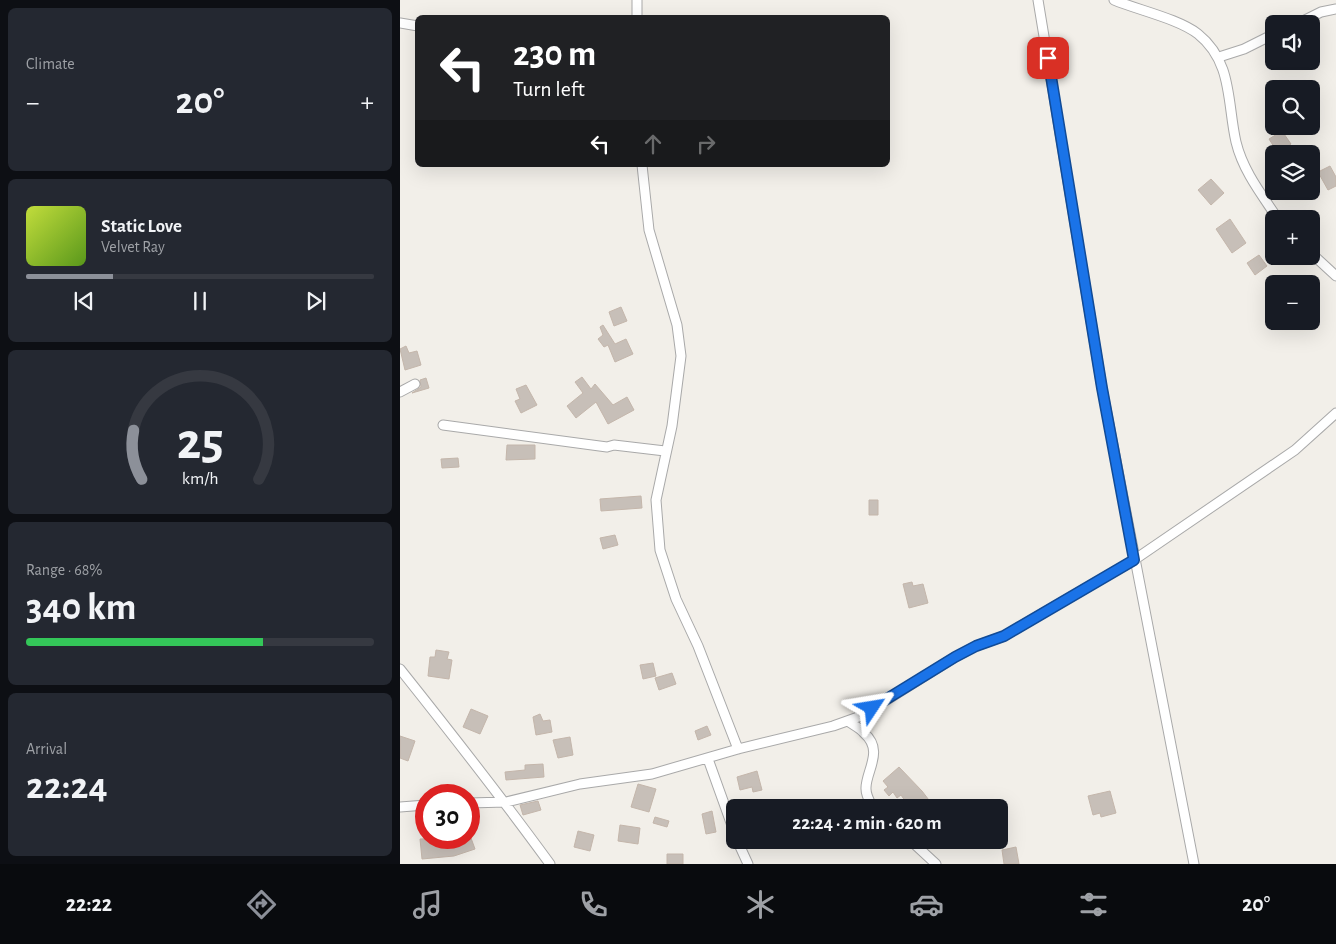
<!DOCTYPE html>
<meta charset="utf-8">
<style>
body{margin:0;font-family:"Alegreya Sans",sans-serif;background:#242831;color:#f1f3f6;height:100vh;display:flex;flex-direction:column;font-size:19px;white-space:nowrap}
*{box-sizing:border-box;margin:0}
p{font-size:16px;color:#9ea1a6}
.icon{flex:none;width:28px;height:28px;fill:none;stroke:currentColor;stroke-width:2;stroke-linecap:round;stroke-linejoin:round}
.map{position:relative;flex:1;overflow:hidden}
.details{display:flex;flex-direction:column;gap:8px;padding:8px;background:#0d0f14;width:400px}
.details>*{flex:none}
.hud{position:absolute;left:15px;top:15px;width:475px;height:152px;border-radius:8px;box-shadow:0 5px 20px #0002;background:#202124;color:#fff;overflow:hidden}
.buttons{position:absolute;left:865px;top:15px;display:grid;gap:10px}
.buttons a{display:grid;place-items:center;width:55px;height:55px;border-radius:8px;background:#171b24;box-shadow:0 5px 20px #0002;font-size:25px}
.speed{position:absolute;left:15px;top:784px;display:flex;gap:10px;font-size:25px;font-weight:700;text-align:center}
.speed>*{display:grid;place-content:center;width:65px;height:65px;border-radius:50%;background:#171b24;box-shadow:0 5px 20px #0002;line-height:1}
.speed .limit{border:8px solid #d22;background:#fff;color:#111}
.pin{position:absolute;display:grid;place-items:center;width:42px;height:42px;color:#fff;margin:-21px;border-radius:10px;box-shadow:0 2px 8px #0006}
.me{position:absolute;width:55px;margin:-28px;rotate:57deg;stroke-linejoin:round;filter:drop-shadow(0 0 4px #0008)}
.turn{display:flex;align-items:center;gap:18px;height:105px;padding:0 15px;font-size:22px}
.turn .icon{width:65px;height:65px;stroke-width:2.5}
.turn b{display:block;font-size:35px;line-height:42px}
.lanes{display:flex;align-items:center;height:48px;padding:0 15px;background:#0003;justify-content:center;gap:25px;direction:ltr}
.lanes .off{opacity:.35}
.big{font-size:38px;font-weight:700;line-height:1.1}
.details .tile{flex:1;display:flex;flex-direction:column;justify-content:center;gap:8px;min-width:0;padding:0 18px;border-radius:8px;background:#242831}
.details .dial{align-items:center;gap:0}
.dial svg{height:130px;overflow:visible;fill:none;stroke:#363941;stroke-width:7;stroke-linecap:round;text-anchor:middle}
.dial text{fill:#f1f3f6;stroke:none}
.song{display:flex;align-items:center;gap:15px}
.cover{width:60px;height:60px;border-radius:8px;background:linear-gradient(135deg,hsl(70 70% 55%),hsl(90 70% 35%))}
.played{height:5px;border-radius:2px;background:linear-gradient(90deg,#8c9099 25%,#363941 25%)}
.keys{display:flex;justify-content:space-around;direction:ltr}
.heat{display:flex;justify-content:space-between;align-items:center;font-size:28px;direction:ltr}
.charge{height:8px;border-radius:4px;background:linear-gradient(90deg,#34c759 68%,#363941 0)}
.trip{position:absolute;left:326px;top:799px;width:282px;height:50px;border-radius:8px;background:#171b24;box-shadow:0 5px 20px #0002;font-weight:700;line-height:50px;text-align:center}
.menu{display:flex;height:80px;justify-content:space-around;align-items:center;background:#090b0e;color:#9ea1a6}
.menu .icon{width:35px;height:35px}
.menu .selected{color:#8c9099}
.menu b{font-size:22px;color:#f1f3f6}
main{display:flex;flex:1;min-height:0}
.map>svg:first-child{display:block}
.building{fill:#c7bfb8;stroke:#c4b6ab}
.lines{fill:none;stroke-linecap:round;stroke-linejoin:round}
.minor-casing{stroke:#a9a9a9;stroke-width:11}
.minor{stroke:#fff;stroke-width:9}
.route-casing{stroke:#114b97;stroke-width:12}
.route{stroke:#1a73e8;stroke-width:9}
</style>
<main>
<section class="details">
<div class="tile"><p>Climate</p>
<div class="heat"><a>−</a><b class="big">20°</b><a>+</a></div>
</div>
<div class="tile">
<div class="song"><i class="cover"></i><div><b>Static Love</b><p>Velvet Ray</p></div></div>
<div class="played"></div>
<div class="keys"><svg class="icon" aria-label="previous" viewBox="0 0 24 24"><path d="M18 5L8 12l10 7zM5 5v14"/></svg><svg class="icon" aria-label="pause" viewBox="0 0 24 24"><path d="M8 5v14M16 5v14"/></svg><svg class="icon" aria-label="next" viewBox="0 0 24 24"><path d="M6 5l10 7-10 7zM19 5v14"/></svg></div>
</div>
<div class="tile dial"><svg viewBox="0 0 100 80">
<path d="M14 69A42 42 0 1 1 86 69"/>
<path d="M14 69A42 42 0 0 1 9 39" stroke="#8c9099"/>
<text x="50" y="56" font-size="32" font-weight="700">25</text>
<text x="50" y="72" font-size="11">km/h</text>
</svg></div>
<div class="tile"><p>Range · 68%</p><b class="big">340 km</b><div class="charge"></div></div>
<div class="tile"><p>Arrival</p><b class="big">22:24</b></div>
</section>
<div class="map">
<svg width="936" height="864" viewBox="0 0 936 864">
<rect width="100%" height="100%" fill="#f2efe9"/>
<path class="building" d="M882,131L891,144L878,153L869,139Z
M930,166L936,177V186L928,190L918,172Z
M811,179L824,193L811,205L798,190Z
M830,219L846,243L832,253L816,229Z
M859,255L867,266L855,275L847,263Z
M221,307L227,321L214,326L209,312Z
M203,325L215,344L226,339L233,354L215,362L208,345L204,347L198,339L203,335L200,327Z
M6,346L9,353L17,351L21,365L5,370L0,349Z
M182,377L191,389L195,384L213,405L227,397L234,410L208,424L196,402L176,418L167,406L183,393L175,382Z
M26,378L29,388L12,393L21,387L20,380Z
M126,385L137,405L121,413L115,401L120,399L116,389Z
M107,445H135V459L106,460Z
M58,458L59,467L42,468L41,459Z
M241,496L242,508L201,511L200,499Z
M469,500H478V515H469Z
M215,535L218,545L203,549L200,538Z
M512,582L513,586L523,584L528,603L509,608L503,584Z
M36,650L49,652L47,659L52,660L49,679L28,676L30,657H35Z
M253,663L256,676L243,679L240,665Z
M272,673L276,684L259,690L255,678Z
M71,709L88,716L80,734L63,727Z
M140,714L143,721L150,720L152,732L136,735L133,717Z
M307,726L311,735L298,740L295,731Z
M0,736L15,741L8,761L0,758Z
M170,737L173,755L158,758L153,740Z
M143,764L144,777L106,780L105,772L125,770V765Z
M499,767L522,791L535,808H510L501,795L497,798L493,792L489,796L484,790L488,787L483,781Z
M357,771L362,790L353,792L352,787L340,790L337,777Z
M238,784L256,789L249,812L231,807Z
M710,791L716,813L701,817L700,813L693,815L688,796Z
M138,801L141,810L123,815L120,805Z
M312,811L316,832L306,834L302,814Z
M255,817L269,821L267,827L253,823Z
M220,825L240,828L238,844L218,841Z
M178,831L194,835L190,851L174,847Z
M44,838V841L54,838H71L75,849L54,856L22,859L20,839Z
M616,847L619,864H604L602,850Z
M267,854H283V864H267Z"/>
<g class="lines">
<defs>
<path id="minor" d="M638,0L702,388L794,864
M714,0C738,10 779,19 798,34C833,62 827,103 836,142C843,171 862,195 878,219
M237,18V0
M0,23L18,26
M897,24L921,12L936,9
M819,57L844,49L874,34
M242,165L249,230L277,325L281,356L272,426L256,500L260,550L276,599L298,646L338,749
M911,253L936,276
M0,392L15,384
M43,425L207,447L214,445L265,451
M0,669C51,733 102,798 150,864
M448,721C453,725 460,728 464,733C485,751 465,772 466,789C466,796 470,802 473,808
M308,759L335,834
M69,803L106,802L180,784L252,774L338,749L433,726L461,716L555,657L576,646L604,636L734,560L895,450L936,413
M0,807L26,805
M337,840L348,864
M510,840L536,864"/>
</defs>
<use href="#minor" class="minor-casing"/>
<use href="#minor" class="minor"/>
</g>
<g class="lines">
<defs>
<path id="route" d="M472,708L555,657L576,646L604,636L734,560L702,388L648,58"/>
</defs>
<use href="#route" class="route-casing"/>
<use href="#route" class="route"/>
</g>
</svg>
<div class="buttons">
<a><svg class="icon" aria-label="sound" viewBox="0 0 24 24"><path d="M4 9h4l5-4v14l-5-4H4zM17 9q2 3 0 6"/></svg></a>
<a><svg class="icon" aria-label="search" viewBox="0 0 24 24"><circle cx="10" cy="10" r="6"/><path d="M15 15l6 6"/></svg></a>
<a><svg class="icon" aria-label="layers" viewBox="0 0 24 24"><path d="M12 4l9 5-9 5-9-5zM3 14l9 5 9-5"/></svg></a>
<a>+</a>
<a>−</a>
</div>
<div class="speed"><div class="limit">30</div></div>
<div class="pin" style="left:648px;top:58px;background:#d93025"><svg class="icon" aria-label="arrive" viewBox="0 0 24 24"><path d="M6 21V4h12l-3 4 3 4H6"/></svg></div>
<svg class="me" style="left:472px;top:708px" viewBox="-20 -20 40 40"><path d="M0-17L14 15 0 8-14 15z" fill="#1a73e8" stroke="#fff" stroke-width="4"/></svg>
<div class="trip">22:24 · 2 min · 620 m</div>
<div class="hud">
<div class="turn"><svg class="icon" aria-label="left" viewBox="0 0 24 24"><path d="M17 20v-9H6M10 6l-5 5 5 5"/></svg><div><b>230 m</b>Turn left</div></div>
<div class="lanes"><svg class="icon" aria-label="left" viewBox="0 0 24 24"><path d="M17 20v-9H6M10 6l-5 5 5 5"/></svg><svg class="icon off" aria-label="ahead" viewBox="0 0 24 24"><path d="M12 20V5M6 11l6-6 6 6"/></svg><svg class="icon off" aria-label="right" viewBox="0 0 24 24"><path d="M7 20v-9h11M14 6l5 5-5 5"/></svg></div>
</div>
</div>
</main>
<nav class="menu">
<b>22:22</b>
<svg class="icon selected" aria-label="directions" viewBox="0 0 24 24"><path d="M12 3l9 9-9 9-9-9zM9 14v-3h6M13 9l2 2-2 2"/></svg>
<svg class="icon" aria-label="music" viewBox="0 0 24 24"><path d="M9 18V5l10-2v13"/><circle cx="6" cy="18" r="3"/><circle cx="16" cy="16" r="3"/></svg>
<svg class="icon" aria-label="phone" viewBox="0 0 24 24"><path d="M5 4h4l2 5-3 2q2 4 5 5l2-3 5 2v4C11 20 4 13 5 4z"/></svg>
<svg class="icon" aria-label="climate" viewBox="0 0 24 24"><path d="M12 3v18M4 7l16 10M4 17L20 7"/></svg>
<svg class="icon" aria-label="car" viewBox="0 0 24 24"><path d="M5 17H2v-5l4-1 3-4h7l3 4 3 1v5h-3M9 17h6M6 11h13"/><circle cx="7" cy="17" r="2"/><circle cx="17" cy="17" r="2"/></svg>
<svg class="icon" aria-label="filters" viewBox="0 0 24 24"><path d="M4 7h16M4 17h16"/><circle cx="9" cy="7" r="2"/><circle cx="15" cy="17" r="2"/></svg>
<b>20°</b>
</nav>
